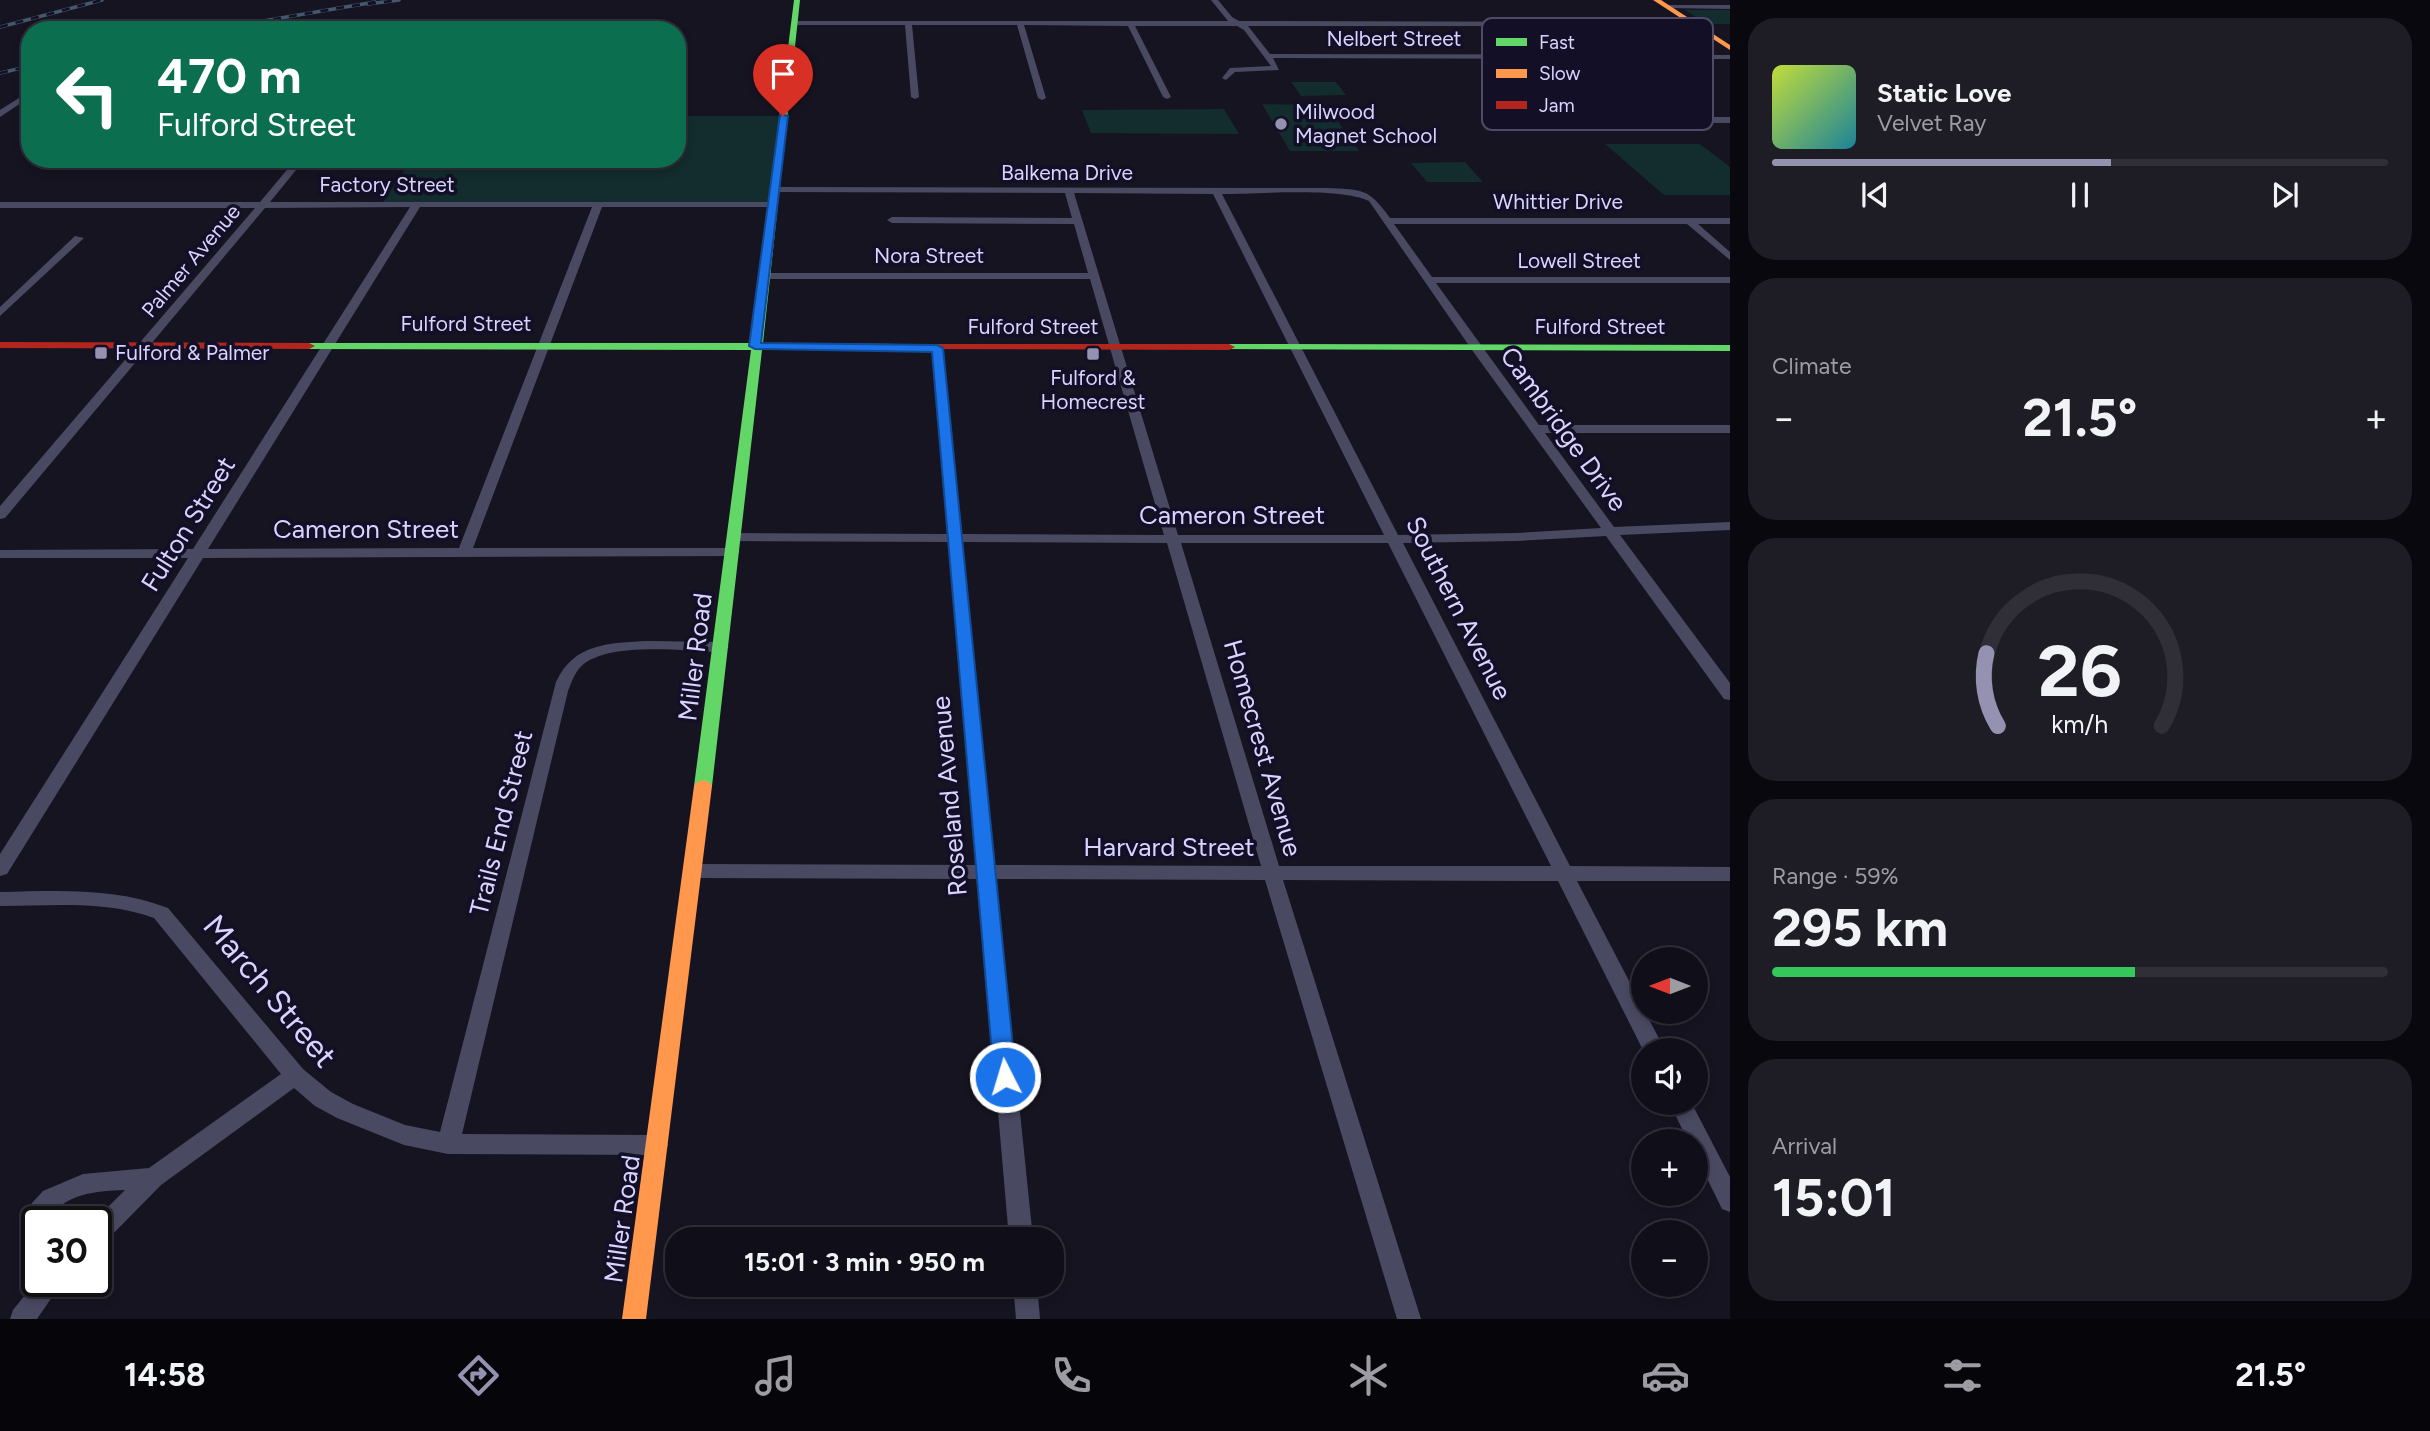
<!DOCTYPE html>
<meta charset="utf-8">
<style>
body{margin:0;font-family:Figtree,sans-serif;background:#1e1d26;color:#f1f3f6;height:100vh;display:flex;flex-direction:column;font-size:26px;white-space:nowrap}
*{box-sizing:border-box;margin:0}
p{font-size:23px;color:#9c9ca2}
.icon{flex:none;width:38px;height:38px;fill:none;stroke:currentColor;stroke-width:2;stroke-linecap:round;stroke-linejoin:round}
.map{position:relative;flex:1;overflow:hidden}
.sheet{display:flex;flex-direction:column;gap:18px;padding:18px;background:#09080e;width:700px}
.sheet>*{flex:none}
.banner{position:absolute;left:21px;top:21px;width:665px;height:147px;border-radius:28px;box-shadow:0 4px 10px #0003,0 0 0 2px #302f38;background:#0b6e4f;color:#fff;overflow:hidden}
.needle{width:46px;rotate:270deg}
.fabs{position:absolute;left:1631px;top:947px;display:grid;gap:14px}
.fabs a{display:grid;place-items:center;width:77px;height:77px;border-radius:50%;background:#100f19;box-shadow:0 4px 10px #0003,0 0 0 2px #302f38;font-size:35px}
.speed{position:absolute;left:21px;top:1206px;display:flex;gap:14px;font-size:35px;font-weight:700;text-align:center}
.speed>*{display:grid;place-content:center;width:91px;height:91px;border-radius:50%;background:#100f19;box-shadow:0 4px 10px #0003,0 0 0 2px #302f38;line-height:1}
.speed .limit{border:4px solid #111;border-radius:10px;background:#fff;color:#111}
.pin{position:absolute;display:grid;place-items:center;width:60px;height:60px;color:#fff;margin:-72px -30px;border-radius:50% 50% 50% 0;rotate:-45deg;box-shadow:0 0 7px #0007}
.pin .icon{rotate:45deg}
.me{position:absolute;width:77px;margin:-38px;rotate:355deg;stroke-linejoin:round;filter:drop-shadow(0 0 5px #0008)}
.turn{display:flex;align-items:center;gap:24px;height:147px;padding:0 21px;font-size:32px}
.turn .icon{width:91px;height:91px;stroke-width:2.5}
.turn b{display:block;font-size:49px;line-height:60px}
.big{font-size:52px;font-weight:700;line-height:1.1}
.sheet .widget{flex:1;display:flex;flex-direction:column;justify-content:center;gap:10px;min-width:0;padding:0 24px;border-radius:28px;background:#1e1d26}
.sheet .dial{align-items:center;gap:0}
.dial svg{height:182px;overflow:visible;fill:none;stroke:#302f38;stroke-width:7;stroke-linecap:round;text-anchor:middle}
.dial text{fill:#f1f3f6;stroke:none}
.song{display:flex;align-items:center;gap:21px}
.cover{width:84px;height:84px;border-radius:10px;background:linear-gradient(135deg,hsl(70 70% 55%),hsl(190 70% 35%))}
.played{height:7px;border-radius:4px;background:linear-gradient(90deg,#9591b1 55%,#302f38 55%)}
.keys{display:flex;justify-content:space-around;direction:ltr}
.heat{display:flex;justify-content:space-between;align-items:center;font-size:38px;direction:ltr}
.charge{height:10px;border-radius:5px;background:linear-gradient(90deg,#34c759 59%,#302f38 0)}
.trip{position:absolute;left:665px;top:1227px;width:399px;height:70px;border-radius:28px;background:#100f19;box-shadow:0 4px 10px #0003,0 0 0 2px #302f38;font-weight:700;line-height:70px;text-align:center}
.tabs{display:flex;height:112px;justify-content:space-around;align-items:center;background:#06060a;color:#9c9ca2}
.tabs .icon{width:49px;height:49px}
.tabs .on{color:#9591b1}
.tabs b{font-size:32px;color:#f1f3f6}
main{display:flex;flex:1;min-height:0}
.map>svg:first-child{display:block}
.green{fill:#132c2d}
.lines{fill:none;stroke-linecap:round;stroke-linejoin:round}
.street{fill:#4a4962;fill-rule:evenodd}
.fast{fill:#63d668;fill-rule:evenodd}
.slow{fill:#ff974d;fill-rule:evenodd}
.jam{fill:#b3261e;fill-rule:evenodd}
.rail-casing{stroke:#43596b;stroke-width:3.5}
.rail{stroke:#130f26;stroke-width:2.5;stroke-dasharray:8;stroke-linecap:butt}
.route{fill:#1a73e8;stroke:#114b97;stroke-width:2}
.poi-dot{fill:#9591b1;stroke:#130f26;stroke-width:2.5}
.labels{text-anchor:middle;stroke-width:7;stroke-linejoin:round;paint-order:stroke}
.far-street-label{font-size:21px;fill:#d9d4ff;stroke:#130f26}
.far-poi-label{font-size:21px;fill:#d9d4ff;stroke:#130f26;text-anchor:start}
.street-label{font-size:26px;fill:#d9d4ff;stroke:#130f26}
.near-street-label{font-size:32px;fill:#d9d4ff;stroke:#130f26}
.key{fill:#130f26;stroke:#4e4a67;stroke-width:2}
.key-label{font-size:19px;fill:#d9d4ff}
</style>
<main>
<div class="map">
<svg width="1730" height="1319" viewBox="0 0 1730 1319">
<rect width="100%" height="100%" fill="#161421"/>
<path class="green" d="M1685,10H1730V24H1706Z
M1291,82H1336L1346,95L1301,96Z
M1262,104L1326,105L1359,151H1290Z
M1224,109L1239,134L1091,133L1082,110Z
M677,116H783L773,204H382L411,159H677Z
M1605,144H1700L1730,167V195H1664Z
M1465,162L1483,182H1427L1411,163Z"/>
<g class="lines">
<path class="street" d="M1211,0H1218L1232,17L1239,21L1693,22L1696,26H1248L1270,54L1730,55V59H1628L1707,117H1730V123L1576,122V118L1579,117H1696L1618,59L1273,58L1279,70L1235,72L1226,80L1222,78L1230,68L1271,66L1244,30L1237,26H1135L1171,97L1167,99L1163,97L1128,26L1024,25L1046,98L1042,100L1038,98L1017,25H912L919,97L915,99L911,97L905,25H795L791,23L795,21H1228Z
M1667,5H1730V9L1665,8Z
M407,27H413L414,30H406Z
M30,91V97L0,117V110Z
M296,159H305L270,202H776L778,204L773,207H602L473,548H733L740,552L733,556L203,558L7,874L0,876V854L188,558H0V550L193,549L410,207L265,208L5,518L0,519V506L255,208H0V202H260ZM420,207H592L459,548L208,549Z
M775,187L1326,188C1362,190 1368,187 1390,218H1730V224H1698L1730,252V260L1687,224H1394L1432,277H1730V283H1436L1539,425H1730V433H1545L1614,527L1730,522V530L1620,535L1730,683V700L1724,699L1606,536L1517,541L1403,543L1570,866L1730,867V881H1577L1665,1050H1643L1558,881L1283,880L1421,1319H1397L1265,880L996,879L1033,1239H1009L978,879L692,878L685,876L683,871L685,866L692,864L976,865L948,542L734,541L727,537L734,533L948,534L933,346L943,348L962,534L1164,535L1090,279H764L759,276L764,273H1088L1074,224L892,223L887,220L892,217L1072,218L1065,193L772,192L770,190ZM1074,193L1213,194L1384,535H1178ZM1222,194C1258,194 1339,187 1369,201L1472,350L1601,528L1517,533L1398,535ZM962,542L1167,543L1261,866L995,865ZM1181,543H1388L1551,866H1279Z
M75,236L84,238L0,316V307Z
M648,641L721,642L729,647L721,652C685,651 615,642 585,663C576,669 572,681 568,691L462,1134L657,1135L665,1138L668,1145L665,1152L657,1155L448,1154L404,1145L337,1118L315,1106L294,1088L161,1185L104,1243L96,1246V1222H93L125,1190C98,1191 61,1193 48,1222H37V1272L29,1268L23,1244L22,1227L32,1203L43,1191L83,1174L149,1168L281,1074L154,918C105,900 51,906 0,906V892C58,891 113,887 168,908L303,1069L331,1092L353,1104L405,1125L440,1132L556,682C574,643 609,643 648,641Z
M1669,1102H1691L1730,1177V1212L1722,1209L1696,1156V1141H1688Z
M37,1280L63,1281L37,1319H10L13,1310Z
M1013,1284H1037L1040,1319H1016Z"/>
<path class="fast" d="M794,0H800L763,343L902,344L908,347L902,350H762L712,786L709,790H697L694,786L751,350L309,349L303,346L309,343H751Z
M1229,344L1730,345V351L1225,349L1223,347Z"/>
<path class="slow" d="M1653,0H1661L1730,45V50Z
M703,780L709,782L712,786L646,1319H622L694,786L697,782Z"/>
<path class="jam" d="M0,342L309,343L315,346L309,349L0,348Z
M902,344H1229L1235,347L1229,350L898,349L896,347Z"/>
<defs>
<path id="rail" d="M368,4L399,0
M0,27L102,0
M193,30L220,25
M210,30L375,2
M0,73L30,66"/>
</defs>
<use href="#rail" class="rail-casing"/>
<use href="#rail" class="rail"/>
</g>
<path class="route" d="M780,114L788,116L761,343L937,345L943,348L1016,1077L1013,1083L1005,1086L997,1083L994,1077L932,352L755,349L749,346Z"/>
<g class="poi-dot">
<circle cx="1281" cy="124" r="7"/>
<rect x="94" y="346" width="14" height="14" rx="3.5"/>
<rect x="1086" y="347" width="14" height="14" rx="3.5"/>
</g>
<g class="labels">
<g class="far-street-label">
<text x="1394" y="46">Nelbert Street</text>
<text x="1067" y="180">Balkema Drive</text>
<text x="387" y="192">Factory Street</text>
<text x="1558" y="209">Whittier Drive</text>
<text x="929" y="263">Nora Street</text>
<text transform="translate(191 261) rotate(-50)" y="7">Palmer Avenue</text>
<text x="1579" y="268">Lowell Street</text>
<text x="466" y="331">Fulford Street</text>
<text x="1033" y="334">Fulford Street</text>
<text x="1600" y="334">Fulford Street</text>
</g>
<g class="far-poi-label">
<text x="1295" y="119">Milwood<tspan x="1295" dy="24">Magnet School</tspan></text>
<text x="115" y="360">Fulford &amp; Palmer</text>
<text x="1093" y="385" text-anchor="middle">Fulford &amp;<tspan x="1093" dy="24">Homecrest</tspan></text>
</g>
<g class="street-label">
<text transform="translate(1564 429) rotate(54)" y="9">Cambridge Drive</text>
<text x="1232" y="524">Cameron Street</text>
<text transform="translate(188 524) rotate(-58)" y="9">Fulton Street</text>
<text x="366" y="538">Cameron Street</text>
<text transform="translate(1459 608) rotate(63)" y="9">Southern Avenue</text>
<text transform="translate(695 657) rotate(-83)" y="9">Miller Road</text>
<text transform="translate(1263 748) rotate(74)" y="9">Homecrest Avenue</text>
<text transform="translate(949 796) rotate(-95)" y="9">Roseland Avenue</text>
<text transform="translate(501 823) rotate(-76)" y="9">Trails End Street</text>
<text x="1169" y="856">Harvard Street</text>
<text transform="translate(622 1219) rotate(-82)" y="9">Miller Road</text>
</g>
<g class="near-street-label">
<text transform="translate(270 991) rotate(50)" y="11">March Street</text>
</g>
</g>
<rect x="1482" y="18" width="231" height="112" rx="10" class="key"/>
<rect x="1496" y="38" width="31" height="8" fill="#63d668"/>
<rect x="1496" y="69" width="31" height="9" fill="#ff974d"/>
<rect x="1496" y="101" width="31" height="8" fill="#b3261e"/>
<g class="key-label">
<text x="1539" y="49">Fast</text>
<text x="1539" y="80">Slow</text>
<text x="1539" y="112">Jam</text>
</g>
</svg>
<div class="fabs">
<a><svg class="needle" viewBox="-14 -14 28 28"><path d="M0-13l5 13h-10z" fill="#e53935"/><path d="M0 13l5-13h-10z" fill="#9c9ca2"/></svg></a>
<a><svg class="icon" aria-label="sound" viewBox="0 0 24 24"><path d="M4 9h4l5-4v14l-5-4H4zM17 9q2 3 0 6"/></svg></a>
<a>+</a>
<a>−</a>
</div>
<div class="speed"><div class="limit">30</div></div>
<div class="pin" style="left:783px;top:116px;background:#d93025"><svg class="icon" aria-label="arrive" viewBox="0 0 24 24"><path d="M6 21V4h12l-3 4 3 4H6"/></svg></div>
<svg class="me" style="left:1005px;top:1077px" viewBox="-20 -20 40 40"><circle r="17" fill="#1a73e8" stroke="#fff" stroke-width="3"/><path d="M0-11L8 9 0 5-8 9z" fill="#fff"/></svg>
<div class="trip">15:01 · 3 min · 950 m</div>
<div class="banner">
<div class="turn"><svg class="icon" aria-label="left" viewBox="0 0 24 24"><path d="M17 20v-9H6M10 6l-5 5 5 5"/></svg><div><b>470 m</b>Fulford Street</div></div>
</div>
</div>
<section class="sheet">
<div class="widget">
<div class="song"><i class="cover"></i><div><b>Static Love</b><p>Velvet Ray</p></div></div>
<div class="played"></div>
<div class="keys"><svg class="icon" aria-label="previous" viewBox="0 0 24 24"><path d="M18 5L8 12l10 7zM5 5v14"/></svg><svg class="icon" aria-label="pause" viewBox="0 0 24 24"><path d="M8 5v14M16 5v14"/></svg><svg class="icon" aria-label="next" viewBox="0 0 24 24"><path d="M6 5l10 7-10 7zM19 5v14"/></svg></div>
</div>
<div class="widget"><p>Climate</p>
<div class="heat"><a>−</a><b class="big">21.5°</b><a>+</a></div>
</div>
<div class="widget dial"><svg viewBox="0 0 100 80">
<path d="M14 69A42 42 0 1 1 86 69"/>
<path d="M14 69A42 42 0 0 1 9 37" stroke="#9591b1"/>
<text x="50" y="56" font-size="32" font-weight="700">26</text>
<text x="50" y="72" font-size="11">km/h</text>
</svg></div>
<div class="widget"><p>Range · 59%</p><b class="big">295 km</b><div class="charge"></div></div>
<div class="widget"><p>Arrival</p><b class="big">15:01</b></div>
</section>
</main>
<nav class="tabs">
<b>14:58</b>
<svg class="icon on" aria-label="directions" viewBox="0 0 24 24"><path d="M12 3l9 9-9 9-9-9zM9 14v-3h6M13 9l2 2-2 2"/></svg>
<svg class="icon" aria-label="music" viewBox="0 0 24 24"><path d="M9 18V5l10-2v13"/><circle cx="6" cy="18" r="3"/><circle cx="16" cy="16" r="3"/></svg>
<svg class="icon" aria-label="phone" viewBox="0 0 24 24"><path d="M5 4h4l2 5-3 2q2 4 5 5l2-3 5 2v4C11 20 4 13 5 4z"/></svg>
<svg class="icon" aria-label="climate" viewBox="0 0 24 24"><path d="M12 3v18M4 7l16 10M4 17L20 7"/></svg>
<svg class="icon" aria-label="car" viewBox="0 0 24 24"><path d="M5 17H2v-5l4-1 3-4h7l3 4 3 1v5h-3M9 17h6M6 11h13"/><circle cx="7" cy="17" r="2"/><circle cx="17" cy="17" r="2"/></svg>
<svg class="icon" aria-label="filters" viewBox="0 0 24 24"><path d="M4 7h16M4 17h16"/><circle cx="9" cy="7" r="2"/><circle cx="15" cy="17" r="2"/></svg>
<b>21.5°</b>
</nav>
